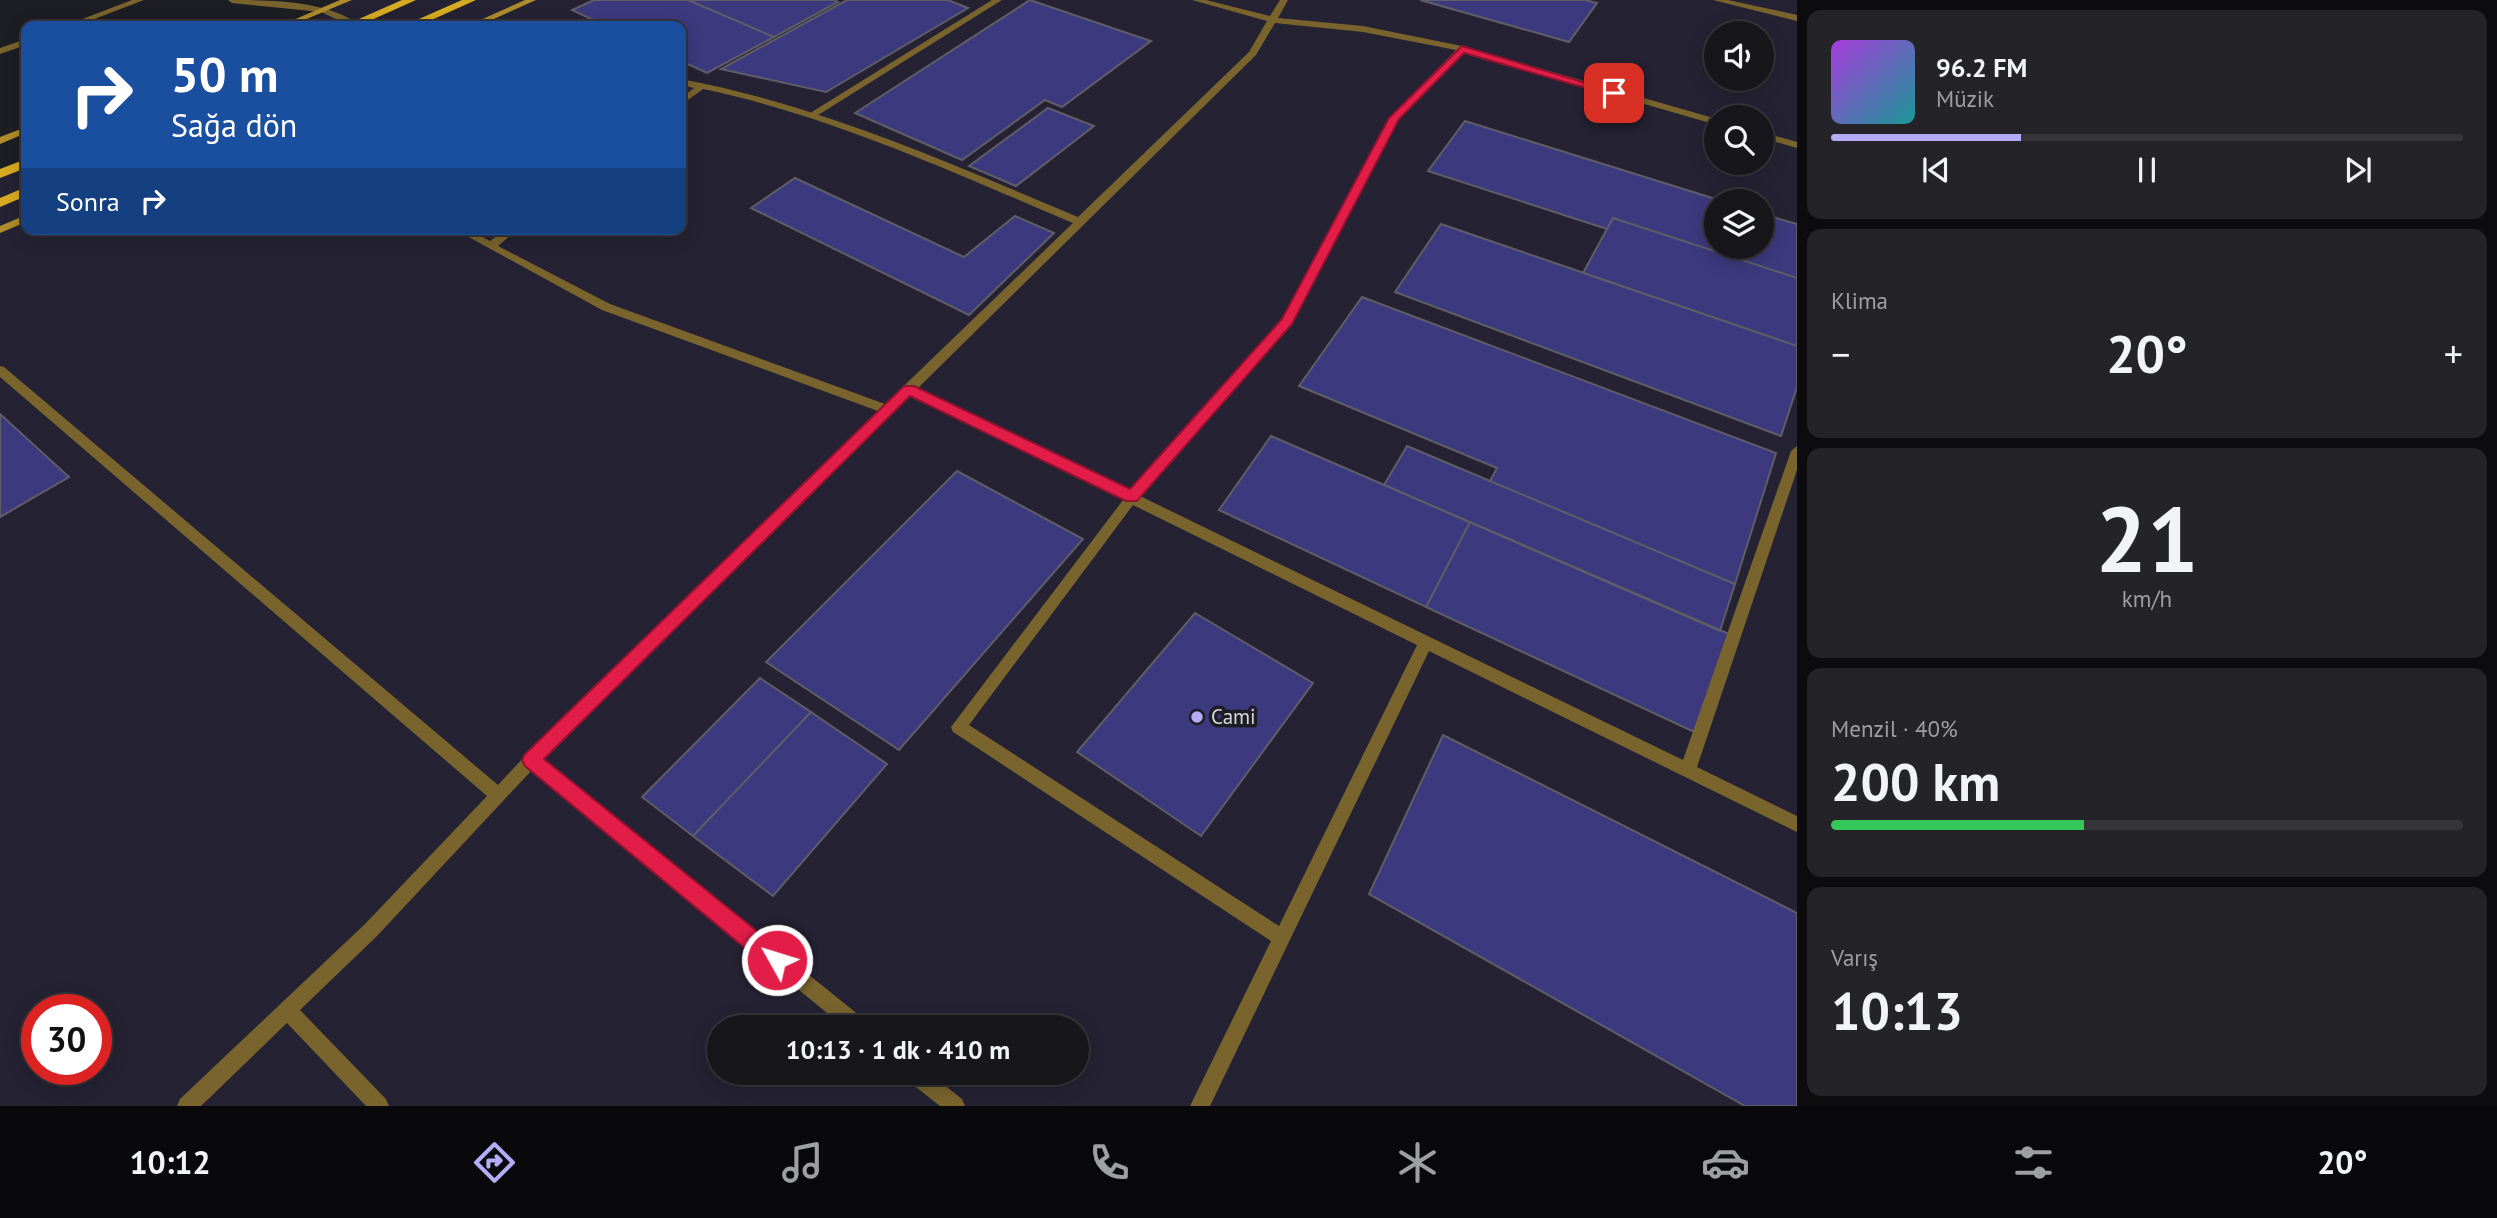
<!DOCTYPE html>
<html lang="tr">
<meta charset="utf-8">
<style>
body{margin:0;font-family:"PT Sans",sans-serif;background:#232328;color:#f1f3f6;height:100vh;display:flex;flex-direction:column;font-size:26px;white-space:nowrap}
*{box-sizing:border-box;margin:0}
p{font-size:23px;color:#9e9fa3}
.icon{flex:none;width:38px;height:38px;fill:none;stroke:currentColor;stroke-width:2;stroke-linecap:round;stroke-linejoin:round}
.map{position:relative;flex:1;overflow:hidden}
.sheet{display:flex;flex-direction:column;gap:10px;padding:10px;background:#0c0c0f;width:700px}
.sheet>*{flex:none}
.hud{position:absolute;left:21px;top:21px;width:665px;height:214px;border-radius:14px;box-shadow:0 4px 18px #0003,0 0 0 2px #35353a;background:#1a4fa0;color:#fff;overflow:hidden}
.fabs{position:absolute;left:1704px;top:21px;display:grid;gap:14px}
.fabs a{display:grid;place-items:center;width:70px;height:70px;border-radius:50%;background:#16161b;box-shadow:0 4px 18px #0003,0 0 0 2px #35353a;font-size:35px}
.speed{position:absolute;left:21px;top:994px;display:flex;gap:14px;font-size:35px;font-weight:700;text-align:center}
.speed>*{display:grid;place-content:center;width:91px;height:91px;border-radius:50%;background:#16161b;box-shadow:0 4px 18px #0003,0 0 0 2px #35353a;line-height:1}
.speed .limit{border:10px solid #d22;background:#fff;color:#111}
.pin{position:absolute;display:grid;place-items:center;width:60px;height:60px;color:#fff;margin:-30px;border-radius:14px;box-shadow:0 4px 10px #0006}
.me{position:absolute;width:77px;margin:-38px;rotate:309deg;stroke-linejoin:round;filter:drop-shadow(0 0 5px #0008)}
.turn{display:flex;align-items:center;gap:24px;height:147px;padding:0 35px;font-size:32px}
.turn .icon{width:91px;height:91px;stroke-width:2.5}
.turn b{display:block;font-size:49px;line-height:60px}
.then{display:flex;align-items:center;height:66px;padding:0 35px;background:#0003;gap:14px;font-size:26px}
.big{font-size:52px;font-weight:600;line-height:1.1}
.sheet .widget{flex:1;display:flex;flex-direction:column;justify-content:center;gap:10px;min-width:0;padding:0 24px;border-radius:14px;background:#232328}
.sheet .dial{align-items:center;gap:0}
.dial b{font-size:91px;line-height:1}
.song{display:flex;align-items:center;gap:21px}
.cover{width:84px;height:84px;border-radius:10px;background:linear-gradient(135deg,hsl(280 70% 55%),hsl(180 70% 35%))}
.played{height:7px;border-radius:4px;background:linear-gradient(90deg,#b5acf8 30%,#35353a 30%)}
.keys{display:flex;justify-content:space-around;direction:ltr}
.heat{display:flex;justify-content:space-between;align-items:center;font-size:38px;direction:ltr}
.charge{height:10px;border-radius:5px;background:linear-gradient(90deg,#34c759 40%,#35353a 0)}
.trip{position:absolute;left:707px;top:1015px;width:382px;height:70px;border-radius:35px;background:#16161b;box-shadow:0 4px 18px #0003,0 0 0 2px #35353a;font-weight:600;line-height:70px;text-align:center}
.dock{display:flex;height:112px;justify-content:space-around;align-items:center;background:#09090b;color:#9e9fa3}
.dock .icon{width:49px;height:49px}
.dock .current{color:#b5acf8}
.dock b{font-size:32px;color:#f1f3f6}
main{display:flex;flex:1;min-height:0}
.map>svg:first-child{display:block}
.industrial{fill:#252233;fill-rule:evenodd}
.building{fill:#3d397e;stroke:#5e5e67;stroke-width:2}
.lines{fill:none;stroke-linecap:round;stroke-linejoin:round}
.service{fill:#79642d;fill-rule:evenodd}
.minor{fill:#79642d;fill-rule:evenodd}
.tertiary{fill:#79642d;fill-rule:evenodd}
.secondary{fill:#ae8c2b;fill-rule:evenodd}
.primary{fill:#d7ab21;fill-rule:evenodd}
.route{fill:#e11d48;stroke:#92132f;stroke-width:2}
.poi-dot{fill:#b5acf8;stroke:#1d1d24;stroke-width:2.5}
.labels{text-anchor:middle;stroke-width:7;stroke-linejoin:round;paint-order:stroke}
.poi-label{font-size:21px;fill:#d6d6dc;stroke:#1d1d24;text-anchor:start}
</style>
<main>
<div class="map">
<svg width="1797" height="1106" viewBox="0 0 1797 1106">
<rect width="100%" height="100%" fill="#1d1d24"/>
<path class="industrial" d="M352,0H1797V1106H0V174L26,161V229H681V26H299ZM1717,33H1762V79H1717ZM1717,117H1762V163H1717ZM1717,201H1762V247H1717ZM37,1010H96V1069H37ZM719,1027H1076V1073H719Z"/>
<path class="building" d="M594,0H688L774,37L707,73L681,61V26H606L572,10Z
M688,0H834L838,2L774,37Z
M847,0H948L968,8L826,92L721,69Z
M1030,0L1151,41L1062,107L1045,100L962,160L855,113Z
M1420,0H1585L1597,3L1569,42Z
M1048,108L1094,126L1016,186L969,166Z
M1465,121L1722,201H1717V247H1762V214L1797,224V278L1613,218L1607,229L1428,171Z
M795,178L964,257L1015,216L1054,233L969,315L751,208Z
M1613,218L1797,278V346L1583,273Z
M1441,224L1797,346V387L1781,436L1395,292Z
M1362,297L1776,453L1735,584L1490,481L1497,468L1299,386Z
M0,414L69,477L0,517Z
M1271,436L1470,522L1426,607L1219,510Z
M1407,446L1735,584L1720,631L1384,485Z
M957,471L1083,539L899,750L766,662Z
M1470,522L1734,636L1703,736L1426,607Z
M1195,613L1313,683L1201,836L1077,752Z
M760,678L811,712L693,836L642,797Z
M811,712L887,764L773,896L693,836Z
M1443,735L1797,913V1106H1745L1369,894Z"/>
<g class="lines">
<path class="service" d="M992,0H1002L815,117L807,115Z"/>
<path class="minor" d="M132,0H144L76,26H64Z
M1192,0H1206L1270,16L1280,0H1288L1278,18L1363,26L1462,46L1717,119V125L1464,52L1398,119L1292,324L1140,496L1683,760L1791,451L1797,446V470L1697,767L1797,816V832L1429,651L1210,1106H1190L1271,941L953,732L951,727L1123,500L911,395L542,760L865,1020L867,1027H844L532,770L377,936L300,1010L386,1099L389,1106H366L287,1023L201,1106H177L180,1099L365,924L487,796L0,377V366L4,367L498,785L551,728L878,411L602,310L454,229H468L490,241L506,229H518L498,246L610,304L885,404L1073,223C952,172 832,116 703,89L681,105V98L694,88L681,85V79C820,105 949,163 1078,217L1249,52L1267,21ZM1275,23L1363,32L1456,50L1389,118L1283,319L1129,491L918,388L1256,55ZM1133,505L1417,645L1279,926L969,725Z
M1713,0H1728L1797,15V21Z
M26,39V45L0,54V48Z
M1762,132L1797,142V148L1762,138Z
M905,1073H929L962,1099L965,1106H940L907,1080Z"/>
<path class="tertiary" d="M228,0C267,0 326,0 358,24L351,26L321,12L232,3Z"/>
<path class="secondary" d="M340,0H352L290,26H279Z
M525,0H536L478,26H467Z
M26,127V133L0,144V137Z
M26,215V222L0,233V226Z"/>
<path class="primary" d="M402,0H416L358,26H343Z
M462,0H476L418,26H403Z
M26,159V168L0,178V169Z
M26,187V196L0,207V198Z"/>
</g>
<path class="route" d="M1462,46L1620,93L1610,95L1464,53L1399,119L1292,324L1137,501H1126L910,396L544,759L784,953L787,960L784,968L777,970L769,968L525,766L522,760L525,754L904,386H914L1130,489L1282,319L1389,118Z"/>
<circle class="poi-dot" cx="1197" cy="717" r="7"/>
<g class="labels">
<g class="poi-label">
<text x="1211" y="724">Cami</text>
</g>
</g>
</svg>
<div class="fabs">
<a><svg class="icon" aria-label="sound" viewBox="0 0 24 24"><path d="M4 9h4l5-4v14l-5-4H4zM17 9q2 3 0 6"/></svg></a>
<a><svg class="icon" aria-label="search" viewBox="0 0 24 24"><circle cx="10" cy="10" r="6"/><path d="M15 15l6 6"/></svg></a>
<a><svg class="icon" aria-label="layers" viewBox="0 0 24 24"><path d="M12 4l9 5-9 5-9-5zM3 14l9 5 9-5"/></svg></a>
</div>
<div class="speed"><div class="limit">30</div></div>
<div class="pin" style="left:1614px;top:93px;background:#d93025"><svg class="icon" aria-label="arrive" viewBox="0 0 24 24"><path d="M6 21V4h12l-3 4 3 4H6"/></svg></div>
<svg class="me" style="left:777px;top:960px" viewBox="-20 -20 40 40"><circle r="17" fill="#e11d48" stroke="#fff" stroke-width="3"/><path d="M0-11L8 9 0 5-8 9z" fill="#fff"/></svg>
<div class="trip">10:13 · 1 dk · 410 m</div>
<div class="hud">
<div class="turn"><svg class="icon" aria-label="right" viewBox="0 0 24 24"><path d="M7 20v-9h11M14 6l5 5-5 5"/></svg><div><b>50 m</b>Sağa dön</div></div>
<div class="then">Sonra<svg class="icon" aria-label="right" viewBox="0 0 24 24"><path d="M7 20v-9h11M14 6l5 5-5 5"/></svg></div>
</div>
</div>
<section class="sheet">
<div class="widget">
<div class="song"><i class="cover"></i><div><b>96.2 FM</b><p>Müzik</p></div></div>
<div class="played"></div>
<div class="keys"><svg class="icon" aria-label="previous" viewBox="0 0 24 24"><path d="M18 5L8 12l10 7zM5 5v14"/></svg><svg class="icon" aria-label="pause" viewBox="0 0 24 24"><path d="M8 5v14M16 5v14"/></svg><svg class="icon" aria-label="next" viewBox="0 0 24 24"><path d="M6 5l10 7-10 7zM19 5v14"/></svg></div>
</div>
<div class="widget"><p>Klima</p>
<div class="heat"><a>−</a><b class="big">20°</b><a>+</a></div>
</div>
<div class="widget dial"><b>21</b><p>km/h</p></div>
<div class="widget"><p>Menzil · 40%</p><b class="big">200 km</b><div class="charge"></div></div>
<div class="widget"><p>Varış</p><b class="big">10:13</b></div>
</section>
</main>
<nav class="dock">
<b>10:12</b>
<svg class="icon current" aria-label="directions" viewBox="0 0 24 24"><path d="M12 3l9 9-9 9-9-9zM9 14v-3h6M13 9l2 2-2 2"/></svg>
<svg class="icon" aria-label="music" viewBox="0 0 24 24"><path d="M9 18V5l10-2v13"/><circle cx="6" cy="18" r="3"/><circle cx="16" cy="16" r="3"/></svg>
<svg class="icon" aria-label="phone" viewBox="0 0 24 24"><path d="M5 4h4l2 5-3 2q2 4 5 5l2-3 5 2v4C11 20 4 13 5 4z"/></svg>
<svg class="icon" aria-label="climate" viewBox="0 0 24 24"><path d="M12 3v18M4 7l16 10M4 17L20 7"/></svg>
<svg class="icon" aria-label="car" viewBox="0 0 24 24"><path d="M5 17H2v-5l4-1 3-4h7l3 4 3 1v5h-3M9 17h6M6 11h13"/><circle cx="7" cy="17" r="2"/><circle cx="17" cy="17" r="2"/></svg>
<svg class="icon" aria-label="filters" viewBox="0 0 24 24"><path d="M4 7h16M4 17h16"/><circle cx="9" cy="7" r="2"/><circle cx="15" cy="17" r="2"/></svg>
<b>20°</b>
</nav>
